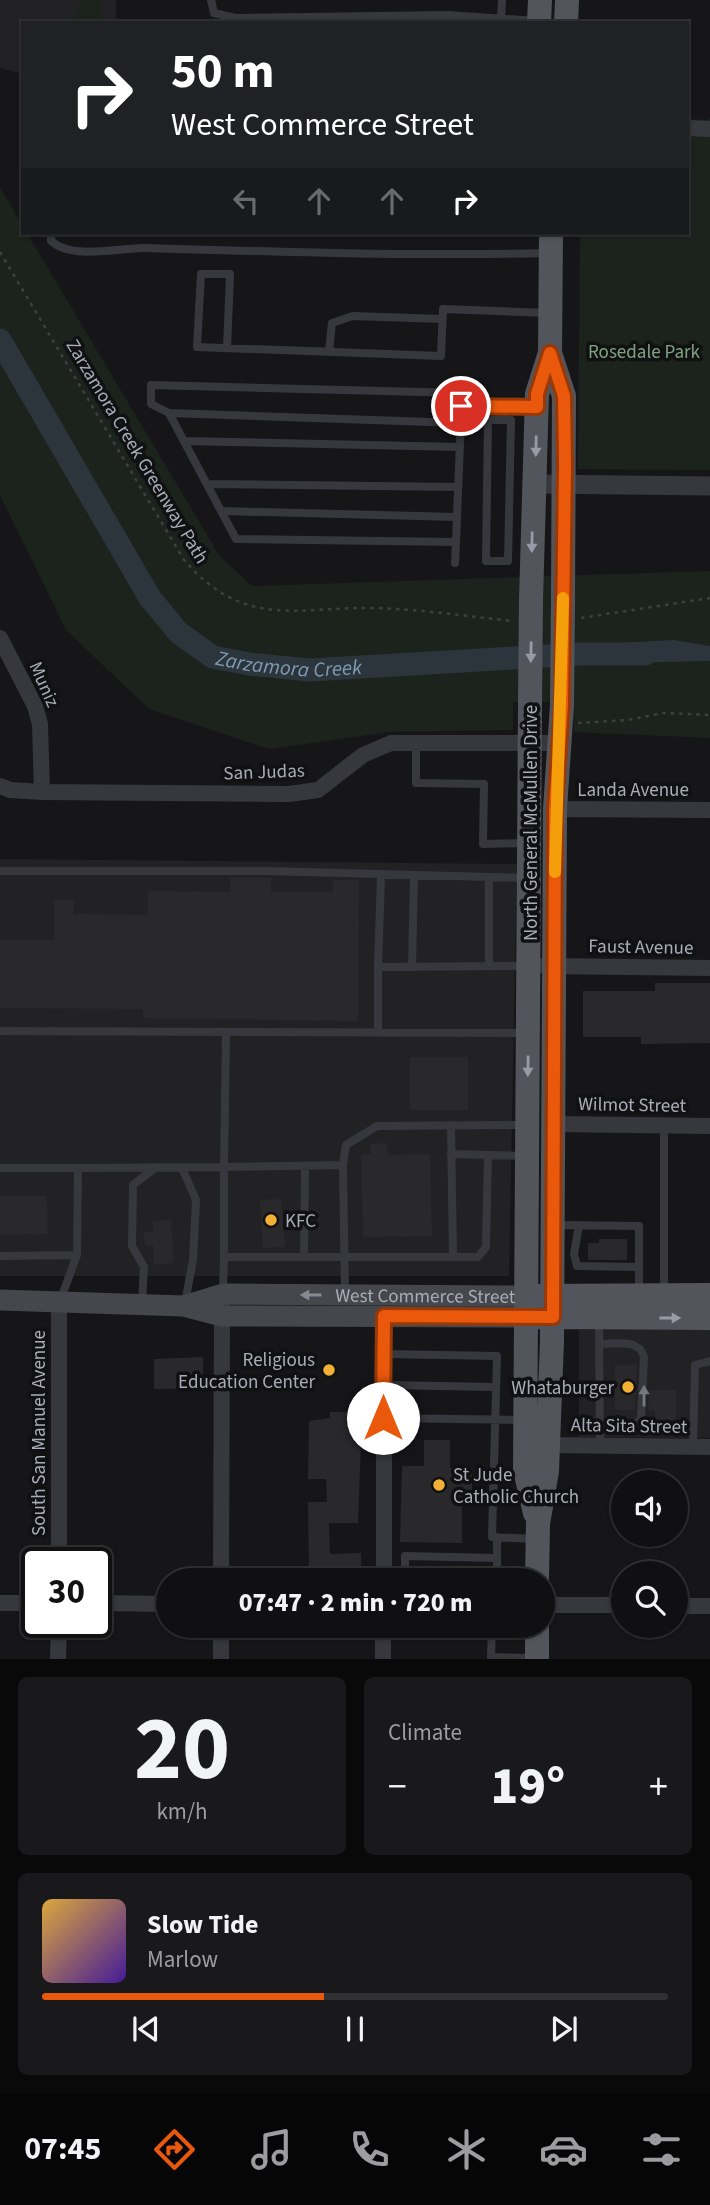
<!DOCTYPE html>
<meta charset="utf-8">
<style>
body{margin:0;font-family:"Source Sans 3",sans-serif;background:#19191b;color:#f1f3f6;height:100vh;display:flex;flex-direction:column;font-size:26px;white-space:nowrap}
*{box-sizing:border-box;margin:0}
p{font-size:23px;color:#9c9d9f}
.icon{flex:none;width:38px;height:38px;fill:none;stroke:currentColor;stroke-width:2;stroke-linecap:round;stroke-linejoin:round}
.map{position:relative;height:1659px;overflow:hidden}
.side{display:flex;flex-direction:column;gap:18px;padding:18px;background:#09090a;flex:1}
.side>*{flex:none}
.top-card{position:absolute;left:21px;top:21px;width:668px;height:214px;border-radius:0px;box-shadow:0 2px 5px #0004,0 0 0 2px #303032;background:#202124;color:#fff;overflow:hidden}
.tools{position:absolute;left:611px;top:1470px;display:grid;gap:14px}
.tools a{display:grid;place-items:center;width:77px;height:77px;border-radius:50%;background:#101012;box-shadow:0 2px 5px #0004,0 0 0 2px #303032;font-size:35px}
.speed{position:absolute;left:21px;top:1547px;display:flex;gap:14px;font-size:35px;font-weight:700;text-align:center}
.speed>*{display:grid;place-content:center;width:91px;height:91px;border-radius:50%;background:#101012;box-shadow:0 2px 5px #0004,0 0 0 2px #303032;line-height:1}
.speed .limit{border:4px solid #111;border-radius:10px;background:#fff;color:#111}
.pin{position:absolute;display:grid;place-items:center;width:60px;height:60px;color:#fff;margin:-30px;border:4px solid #fff;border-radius:50%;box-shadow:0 2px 7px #0007}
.me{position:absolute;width:77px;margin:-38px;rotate:0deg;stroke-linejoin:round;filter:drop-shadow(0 0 5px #0008)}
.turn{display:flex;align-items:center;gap:24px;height:147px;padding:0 35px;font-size:32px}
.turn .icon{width:91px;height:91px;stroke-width:2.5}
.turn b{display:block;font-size:49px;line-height:60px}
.lanes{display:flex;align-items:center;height:66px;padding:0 35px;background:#0003;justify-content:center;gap:35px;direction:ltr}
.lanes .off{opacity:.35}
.big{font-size:52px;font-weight:800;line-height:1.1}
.side .card{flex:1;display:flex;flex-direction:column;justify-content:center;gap:10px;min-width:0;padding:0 24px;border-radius:10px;background:#19191b}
.side .dial{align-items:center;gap:0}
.dial b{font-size:91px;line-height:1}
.song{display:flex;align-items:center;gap:21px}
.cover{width:84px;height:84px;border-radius:10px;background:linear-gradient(135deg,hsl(40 70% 55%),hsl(260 70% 35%))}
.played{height:7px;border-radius:4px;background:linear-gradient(90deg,#ea580c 45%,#303032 45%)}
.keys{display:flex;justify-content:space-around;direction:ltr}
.heat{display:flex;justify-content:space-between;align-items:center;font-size:38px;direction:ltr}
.side .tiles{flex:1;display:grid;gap:18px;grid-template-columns:1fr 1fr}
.card:last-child{grid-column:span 2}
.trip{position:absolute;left:156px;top:1568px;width:399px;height:70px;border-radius:35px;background:#101012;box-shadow:0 2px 5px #0004,0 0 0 2px #303032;font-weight:800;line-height:70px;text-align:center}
.dock{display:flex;height:112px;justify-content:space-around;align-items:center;background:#060607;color:#9c9d9f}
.dock .icon{width:49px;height:49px}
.dock .selected{color:#ea580c}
.dock b{font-size:32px;color:#f1f3f6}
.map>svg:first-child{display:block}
.built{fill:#222225}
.green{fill:#1c231d}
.water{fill:#2c353c}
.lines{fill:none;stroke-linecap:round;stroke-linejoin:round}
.river{stroke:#2c353c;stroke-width:23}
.building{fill:#29292c}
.path{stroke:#3d3f44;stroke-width:2.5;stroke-dasharray:3.5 5;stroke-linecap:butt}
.service{stroke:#37383d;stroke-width:8}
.minor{stroke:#37383d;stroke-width:16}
.tertiary{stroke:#37383d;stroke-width:19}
.secondary{stroke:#45474d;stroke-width:21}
.primary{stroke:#53555c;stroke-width:24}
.primary-bridge{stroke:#53555c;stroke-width:24}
.oneway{fill:#979ba6}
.oneway2{fill:#858993}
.oneway3{fill:#757881}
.route-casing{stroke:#983908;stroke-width:18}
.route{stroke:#ea580c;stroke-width:12}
.slow{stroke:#f59e0b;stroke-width:12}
.poi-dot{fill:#f2b134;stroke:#111113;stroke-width:2.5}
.labels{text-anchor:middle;stroke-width:7;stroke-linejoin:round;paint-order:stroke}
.park-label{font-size:19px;fill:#7fa381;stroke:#111113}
.street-label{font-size:19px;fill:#a8adb8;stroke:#111113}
.poi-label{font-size:19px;fill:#a8adb8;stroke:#111113;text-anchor:start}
.water-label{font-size:21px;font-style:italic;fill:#7f9bb3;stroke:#111113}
</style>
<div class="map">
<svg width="710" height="1659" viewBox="0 0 710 1659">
<rect width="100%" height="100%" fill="#161618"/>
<path class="built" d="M0,0H116V23H23V74L0,68Z
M0,859L517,864L509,1276H0Z
M579,1330H710V1438L579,1437Z"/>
<path class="green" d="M84,0H102V23H71Z
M710,117V470L578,469L580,233H688V119L708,120Z
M0,188L23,226V233H27L219,555L252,586L710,571V738L574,732L573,702H513V730L389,732L269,749L149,709L66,630L0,495Z"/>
<path class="water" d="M674,640L710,646V661L615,663L613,655L618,643Z"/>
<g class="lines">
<path class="river" id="s1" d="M0,340L150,598L179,633L213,657L249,664L310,670L581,654H645"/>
</g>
<path class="building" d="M230,878H271V892H333V880H359L358,1021L143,1018V1009L0,1008V940H54V900H74L73,914L148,915V891L230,892Z
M655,983H710V1043L641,1044V1037H583V991H655Z
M410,1057H468V1110H410Z
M387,1143L388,1155L430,1154L432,1236L363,1237L361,1154H371L370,1144Z
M0,1196H47L48,1234L0,1235Z
M281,1199L285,1247L263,1248L260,1200Z
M171,1220L174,1263L154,1265L153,1245H145L144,1232H153V1221Z
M599,1239H627V1260H588V1243H599Z
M203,1357V1388L154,1389V1359Z
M615,1365H637L635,1410H615Z
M649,1390H676V1420H655V1410H648Z
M330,1412H358V1441H361L358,1523H329L330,1554L361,1553V1580H309L308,1502H327L326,1479H308L309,1421L330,1418Z
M424,1440H450V1468H472V1505H462V1543L400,1542L402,1466H424Z"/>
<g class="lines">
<path class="path" d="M0,252L184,560C246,631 298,606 378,608C423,610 467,616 512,621
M581,618L710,598
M578,723L628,720L663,713L710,715"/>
<path class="service" d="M211,0L214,13L235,18L447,15L537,21
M501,19L502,0
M51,233V241C72,260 117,248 144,248C279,252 413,256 548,253
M227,348L230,274H201L197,347L441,356L443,309L547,313
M329,352L332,323L353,316L442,319
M151,385L462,393L456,542L236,539L169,413L151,404Z
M461,406L534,407
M169,413L460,423
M488,420H511L508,561H486Z
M184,441L460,447
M207,484L458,487
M221,511L457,517
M455,563L456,542
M416,742V783L484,784L483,844L525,843
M0,871H266L527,878
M489,877V966
M378,967L381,875
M412,967L414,876
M0,1031L526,1033
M378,1032V967L526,966
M664,1126V1291
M451,1154L525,1156
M0,1168H78L77,1255L0,1256
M78,1168L224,1167L226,1032
M182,1168L196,1200L193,1260L185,1303
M556,1225L639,1226V1294
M579,1225L574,1254L577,1266L639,1267
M224,1257V1167L343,1165
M304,1257L305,1166
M453,1257H478L486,1247L488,1155
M223,1291L224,1257H453L451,1125
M345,1294L343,1165L346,1145L377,1126L525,1125
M60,1301L77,1255
M142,1304L144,1267L132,1246L133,1185L155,1168
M599,1320L600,1446
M599,1344C616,1344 639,1338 644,1357L641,1419L630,1427L599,1428
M383,1354L497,1356L492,1537L534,1539
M383,1385L496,1387
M383,1418L524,1420
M693,1447L695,1365L710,1361
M497,1537V1579L410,1578L405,1574V1556L497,1558
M492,1626L491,1657L534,1658"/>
<path class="minor" d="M688,128L710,129
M0,638L35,706L40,724L42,792
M0,786L10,790L42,792L289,794L318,790L363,755L391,743H558
M555,809L710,810
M544,966L710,968
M554,1124L710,1126
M384,1316V1580
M548,1445L710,1447
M59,1563V1304
M221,1580L222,1307
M0,1603H37
M96,1603L168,1604
M542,1605H623
M676,1606H710
M58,1659L59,1622
M221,1659V1626
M383,1659V1626"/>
<path class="tertiary" d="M533,484L710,486"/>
<g class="secondary">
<path d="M0,1300L184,1306L222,1316L526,1317"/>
<path id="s2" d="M184,1306L223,1294L526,1296"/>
</g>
<path class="primary" d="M539,23L540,0
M566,23L567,0
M550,353L564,396L563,601
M531,600L537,394L550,353L551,233
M530,704L525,1470L535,1513
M538,1296L710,1295
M537,1317L710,1318
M537,1580L538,1524L547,1471L552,1341L555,809L562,705
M537,1626V1659"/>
<path class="primary-bridge" d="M530,704L531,600
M562,705L563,601"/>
</g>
<defs><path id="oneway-solid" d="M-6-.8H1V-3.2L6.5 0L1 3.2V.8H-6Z" transform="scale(1.75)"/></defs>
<g class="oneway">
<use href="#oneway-solid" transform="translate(536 446) rotate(91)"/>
<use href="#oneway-solid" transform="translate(532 542) rotate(91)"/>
<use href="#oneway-solid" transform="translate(531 652) rotate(91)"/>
<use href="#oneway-solid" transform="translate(528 1066) rotate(91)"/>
<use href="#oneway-solid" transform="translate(670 1318)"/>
</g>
<use class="oneway2" href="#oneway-solid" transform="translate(311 1295) rotate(-180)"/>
<use class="oneway3" href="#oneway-solid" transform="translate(644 1396) rotate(-90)"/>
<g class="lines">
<defs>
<path id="route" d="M383,1418L384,1316L553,1317L555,809L562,705L565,465L564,396L550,353L537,394V407L461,406"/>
</defs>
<use href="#route" class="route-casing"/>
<use href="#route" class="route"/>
<path class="slow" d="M555,872L563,598"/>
</g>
<g class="poi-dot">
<circle cx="271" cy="1220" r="7"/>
<circle cx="329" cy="1370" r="7"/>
<circle cx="628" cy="1387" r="7"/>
<circle cx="439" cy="1485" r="7"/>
</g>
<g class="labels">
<g class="park-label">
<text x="644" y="358">Rosedale Park</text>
</g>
<g class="street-label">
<text transform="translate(138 451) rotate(59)" y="7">Zarzamora Creek Greenway Path</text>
<text transform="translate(45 684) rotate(66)" y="7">Muniz</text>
<text transform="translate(264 771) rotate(-2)" y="7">San Judas</text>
<text x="633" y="796">Landa Avenue</text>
<text transform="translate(530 823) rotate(-90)" y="7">North General McMullen Drive</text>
<text transform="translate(641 946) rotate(1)" y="7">Faust Avenue</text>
<text transform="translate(632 1104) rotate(1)" y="7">Wilmot Street</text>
<text dy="7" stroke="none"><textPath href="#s2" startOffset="243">West Commerce Street</textPath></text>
<text transform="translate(629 1425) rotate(1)" y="7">Alta Sita Street</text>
<text transform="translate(38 1433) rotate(-90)" y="7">South San Manuel Avenue</text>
</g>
<g class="poi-label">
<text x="285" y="1227">KFC</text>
<text x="315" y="1366" text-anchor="end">Religious<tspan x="315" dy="22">Education Center</tspan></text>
<text x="614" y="1394" text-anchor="end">Whataburger</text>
<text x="453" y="1481">St Jude<tspan x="453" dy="22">Catholic Church</tspan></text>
</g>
<g class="water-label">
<text dy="7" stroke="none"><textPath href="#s1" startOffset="462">Zarzamora Creek</textPath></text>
</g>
</g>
</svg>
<div class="tools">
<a><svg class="icon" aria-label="sound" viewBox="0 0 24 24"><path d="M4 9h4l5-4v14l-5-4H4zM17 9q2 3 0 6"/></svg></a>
<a><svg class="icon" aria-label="search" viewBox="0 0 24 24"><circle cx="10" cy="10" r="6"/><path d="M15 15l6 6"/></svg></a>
</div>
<div class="speed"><div class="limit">30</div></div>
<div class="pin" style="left:461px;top:406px;background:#d93025"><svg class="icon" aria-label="arrive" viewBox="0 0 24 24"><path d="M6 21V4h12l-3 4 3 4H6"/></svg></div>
<svg class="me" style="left:383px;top:1418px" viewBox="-20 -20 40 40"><circle r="19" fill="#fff"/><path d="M0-13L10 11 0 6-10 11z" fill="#ea580c"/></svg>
<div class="trip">07:47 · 2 min · 720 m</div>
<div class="top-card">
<div class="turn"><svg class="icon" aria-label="right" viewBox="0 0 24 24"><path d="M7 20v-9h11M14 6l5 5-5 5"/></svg><div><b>50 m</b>West Commerce Street</div></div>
<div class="lanes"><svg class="icon off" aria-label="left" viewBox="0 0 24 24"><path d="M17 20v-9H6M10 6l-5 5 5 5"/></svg><svg class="icon off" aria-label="ahead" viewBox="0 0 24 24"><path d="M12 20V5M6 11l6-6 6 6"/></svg><svg class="icon off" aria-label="ahead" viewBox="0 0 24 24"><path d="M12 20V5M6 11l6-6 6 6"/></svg><svg class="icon" aria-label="right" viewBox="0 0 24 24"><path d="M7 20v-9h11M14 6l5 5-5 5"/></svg></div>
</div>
</div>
<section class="side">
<div class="tiles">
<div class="card dial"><b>20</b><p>km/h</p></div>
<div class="card"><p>Climate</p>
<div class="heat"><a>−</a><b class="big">19°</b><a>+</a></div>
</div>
<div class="card">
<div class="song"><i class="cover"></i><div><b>Slow Tide</b><p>Marlow</p></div></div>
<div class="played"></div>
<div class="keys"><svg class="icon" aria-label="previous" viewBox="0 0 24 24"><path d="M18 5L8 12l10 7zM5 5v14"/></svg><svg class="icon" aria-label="pause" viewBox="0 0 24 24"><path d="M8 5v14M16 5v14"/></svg><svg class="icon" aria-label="next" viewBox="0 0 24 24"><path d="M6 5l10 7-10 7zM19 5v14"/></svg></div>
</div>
</div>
</section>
<nav class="dock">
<b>07:45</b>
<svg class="icon selected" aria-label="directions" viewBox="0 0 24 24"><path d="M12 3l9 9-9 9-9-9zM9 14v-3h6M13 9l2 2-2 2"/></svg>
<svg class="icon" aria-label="music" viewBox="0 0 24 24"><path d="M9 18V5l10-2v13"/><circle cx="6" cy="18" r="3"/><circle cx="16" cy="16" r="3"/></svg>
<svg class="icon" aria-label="phone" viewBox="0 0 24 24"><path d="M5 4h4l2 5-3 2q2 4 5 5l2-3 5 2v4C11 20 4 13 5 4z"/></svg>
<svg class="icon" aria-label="climate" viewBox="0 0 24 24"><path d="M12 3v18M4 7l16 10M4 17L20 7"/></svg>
<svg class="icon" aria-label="car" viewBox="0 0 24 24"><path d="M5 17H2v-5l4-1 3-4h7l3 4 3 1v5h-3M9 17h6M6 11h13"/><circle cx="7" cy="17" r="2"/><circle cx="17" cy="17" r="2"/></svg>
<svg class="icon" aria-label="filters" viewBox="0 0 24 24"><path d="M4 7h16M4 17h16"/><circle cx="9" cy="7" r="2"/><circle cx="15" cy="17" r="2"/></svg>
</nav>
